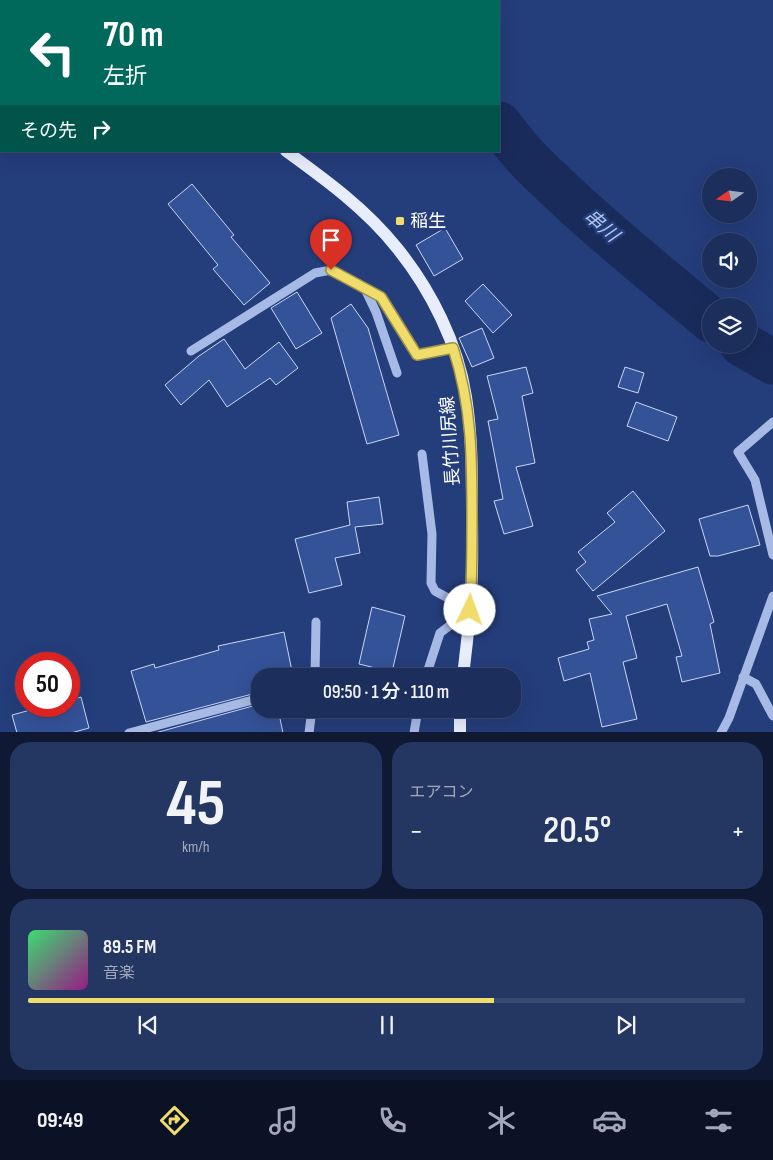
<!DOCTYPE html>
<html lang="ja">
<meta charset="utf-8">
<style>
body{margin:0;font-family:"Sofia Sans Condensed","Noto Sans JP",sans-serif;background:#243662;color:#f1f3f6;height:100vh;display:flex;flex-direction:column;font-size:19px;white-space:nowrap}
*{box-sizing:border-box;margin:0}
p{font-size:16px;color:#a0a8bb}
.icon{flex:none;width:28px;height:28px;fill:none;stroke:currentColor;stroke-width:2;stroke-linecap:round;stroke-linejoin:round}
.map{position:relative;height:732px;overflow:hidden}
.details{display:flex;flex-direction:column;gap:10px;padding:10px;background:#0f1933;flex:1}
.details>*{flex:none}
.top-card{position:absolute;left:0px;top:0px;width:500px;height:152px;box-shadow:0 5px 20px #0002,0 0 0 1px #394a72;background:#00695c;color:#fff;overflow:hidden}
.needle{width:32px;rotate:256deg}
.fabs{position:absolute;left:702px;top:168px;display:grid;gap:10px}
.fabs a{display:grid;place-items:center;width:55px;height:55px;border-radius:50%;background:#1b2e5c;box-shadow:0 5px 20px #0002,0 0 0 1px #394a72;font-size:25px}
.speed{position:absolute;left:15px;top:652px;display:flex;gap:10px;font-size:25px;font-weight:700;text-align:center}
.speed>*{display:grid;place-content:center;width:65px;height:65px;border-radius:50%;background:#1b2e5c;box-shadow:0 5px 20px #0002,0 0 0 1px #394a72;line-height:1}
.speed .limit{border:8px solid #d22;background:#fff;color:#111}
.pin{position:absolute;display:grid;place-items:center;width:42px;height:42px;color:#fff;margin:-51px -21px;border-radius:50% 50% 50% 0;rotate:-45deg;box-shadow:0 0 5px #0007}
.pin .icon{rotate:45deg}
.me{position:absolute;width:55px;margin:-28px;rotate:3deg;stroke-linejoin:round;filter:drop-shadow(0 0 4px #0008)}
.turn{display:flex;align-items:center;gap:18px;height:105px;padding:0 20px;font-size:22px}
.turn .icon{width:65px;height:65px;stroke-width:2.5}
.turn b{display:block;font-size:35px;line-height:42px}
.then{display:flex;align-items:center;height:48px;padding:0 20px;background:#0003;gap:10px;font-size:19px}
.big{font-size:38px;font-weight:600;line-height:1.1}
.details .card{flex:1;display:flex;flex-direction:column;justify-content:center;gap:8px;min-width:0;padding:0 18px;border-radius:20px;background:#243662}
.details .dial{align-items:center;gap:0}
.dial b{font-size:65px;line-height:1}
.song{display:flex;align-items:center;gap:15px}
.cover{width:60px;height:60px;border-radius:8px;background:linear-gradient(135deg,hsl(140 70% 55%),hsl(310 70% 35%))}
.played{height:5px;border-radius:2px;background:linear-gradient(90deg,#efdc6b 65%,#394a72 65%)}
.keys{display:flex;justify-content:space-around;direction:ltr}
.heat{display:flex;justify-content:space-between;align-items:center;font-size:28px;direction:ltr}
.details .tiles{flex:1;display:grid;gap:10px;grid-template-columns:1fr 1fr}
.card:last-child{grid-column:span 2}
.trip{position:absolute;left:251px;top:668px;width:270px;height:50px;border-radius:20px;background:#1b2e5c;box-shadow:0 5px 20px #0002,0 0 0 1px #394a72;font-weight:600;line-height:50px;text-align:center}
.tabs{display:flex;height:80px;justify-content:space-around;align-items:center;background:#0b1225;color:#a0a8bb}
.tabs .icon{width:35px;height:35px}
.tabs .selected{color:#efdc6b}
.tabs b{font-size:22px;color:#f1f3f6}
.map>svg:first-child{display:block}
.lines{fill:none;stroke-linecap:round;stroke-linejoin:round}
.river{stroke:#192b5b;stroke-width:45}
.building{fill:#345298;stroke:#cad7f4}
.minor{stroke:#a7bae5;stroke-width:9}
.major{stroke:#e8edfc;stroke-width:12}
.route-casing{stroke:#9b8f46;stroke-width:12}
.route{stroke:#efdc6b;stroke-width:9}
.poi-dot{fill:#efdc6b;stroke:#243d7b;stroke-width:2}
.labels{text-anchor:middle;stroke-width:5;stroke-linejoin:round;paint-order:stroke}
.poi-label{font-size:18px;fill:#fff;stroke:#243d7b;text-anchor:start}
.street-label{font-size:18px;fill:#fff;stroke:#243d7b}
.water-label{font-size:19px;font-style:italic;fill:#b2c5ed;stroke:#243d7b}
</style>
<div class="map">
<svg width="773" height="733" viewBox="0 0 773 733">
<rect width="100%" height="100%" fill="#243d7b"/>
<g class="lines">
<path class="river" d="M449,0V1
M499,124C508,135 517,148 528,159C585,217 649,268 711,320
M742,344L773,362"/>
</g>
<path class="building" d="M192,184L234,235L231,237L270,283L244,305L213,269L218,265L168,204Z
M445,228L463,259L434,276L416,245Z
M483,284L512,315L493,333L465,301Z
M297,292L322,333L296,349L271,308Z
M351,304L368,328L399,435L367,444L331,318Z
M482,328L494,358L472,367L459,338Z
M224,339L245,369L279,342L298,368L276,385L270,378L227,407L209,380L181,405L165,385L199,356Z
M526,367L533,393L522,396L535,463L516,467L533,526L504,534L494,501L503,499L488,421L498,419L487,376Z
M625,367L644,373L638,393L618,387Z
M636,402L677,417L668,441L627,426Z
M633,491L665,531L593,591L576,570L586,562L578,552L615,522L607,513Z
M379,497L383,524L355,527L360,553L335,558L342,585L309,593L295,539L350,525L347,502Z
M748,505L760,545L718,556H710L699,519Z
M698,567L714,622L710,624L720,673L682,682L676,657L682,656L667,604L626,616L637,658L623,662L637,719L602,727L590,673L564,681L558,658L589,649L587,642L594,640L589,619L612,614L597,596Z
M372,607L405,616L392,672L359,664Z
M284,632L293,676H260V692L146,722L131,671L154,664L155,668L219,650L218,646Z
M81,697L89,728L71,733H17L12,715L45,706H69V700Z
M260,704V709H278L283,733H155Z"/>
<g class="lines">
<path class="minor" d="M0,1L1,2
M365,289L376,312L397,373
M191,351L315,273L331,270L381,297L417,355L453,348
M773,422L738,452L755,480L773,555
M422,454L432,534L431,583L435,591L470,610L440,633L426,676
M315,676L316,622
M743,677L756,684L773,716
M129,733L260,698
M309,733L312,709
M414,733L418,709
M721,733L729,718L773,596"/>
<path class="major" d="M76,0L77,1
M286,151C326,180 366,209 397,248C431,290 458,344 466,397C472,435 472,472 472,510C472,538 473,566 471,593C470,621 466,649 463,676
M460,709V733"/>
</g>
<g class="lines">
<defs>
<path id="route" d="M331,270L381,297L417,355L453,348C472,406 472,458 472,518C472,549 472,580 470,610"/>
</defs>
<use href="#route" class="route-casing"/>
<use href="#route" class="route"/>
</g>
<rect class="poi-dot" x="395" y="216" width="10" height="10" rx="2.5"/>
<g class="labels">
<g class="poi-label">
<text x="410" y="227">稲生</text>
</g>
<g class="street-label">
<text transform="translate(450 441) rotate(-94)" y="6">長竹川尻線</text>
</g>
<g class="water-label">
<text transform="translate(602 225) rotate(41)" y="7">串川</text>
</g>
</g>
</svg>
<div class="fabs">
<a><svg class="needle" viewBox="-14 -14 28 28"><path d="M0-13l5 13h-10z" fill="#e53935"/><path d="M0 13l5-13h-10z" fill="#a0a8bb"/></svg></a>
<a><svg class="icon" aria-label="sound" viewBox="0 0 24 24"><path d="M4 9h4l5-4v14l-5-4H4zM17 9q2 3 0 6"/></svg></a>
<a><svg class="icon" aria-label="layers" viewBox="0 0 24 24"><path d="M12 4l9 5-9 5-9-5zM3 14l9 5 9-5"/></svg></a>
</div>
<div class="speed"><div class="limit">50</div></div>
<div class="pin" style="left:331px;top:270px;background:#d93025"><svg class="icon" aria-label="arrive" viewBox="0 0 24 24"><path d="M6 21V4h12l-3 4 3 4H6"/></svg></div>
<svg class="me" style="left:470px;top:610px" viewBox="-20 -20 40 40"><circle r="19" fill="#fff"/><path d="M0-13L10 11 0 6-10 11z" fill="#efdc6b"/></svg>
<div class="trip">09:50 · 1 分 · 110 m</div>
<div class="top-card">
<div class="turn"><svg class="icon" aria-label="left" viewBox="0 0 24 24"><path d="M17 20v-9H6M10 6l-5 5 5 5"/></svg><div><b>70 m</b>左折</div></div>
<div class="then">その先<svg class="icon" aria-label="right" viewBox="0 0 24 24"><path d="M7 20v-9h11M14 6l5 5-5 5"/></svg></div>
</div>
</div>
<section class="details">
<div class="tiles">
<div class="card dial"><b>45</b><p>km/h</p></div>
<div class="card"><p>エアコン</p>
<div class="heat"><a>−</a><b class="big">20.5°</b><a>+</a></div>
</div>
<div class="card">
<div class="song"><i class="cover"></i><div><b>89.5 FM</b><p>音楽</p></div></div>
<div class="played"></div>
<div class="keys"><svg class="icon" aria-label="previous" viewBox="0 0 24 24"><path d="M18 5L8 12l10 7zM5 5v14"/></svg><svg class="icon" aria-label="pause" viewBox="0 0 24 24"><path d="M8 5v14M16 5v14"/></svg><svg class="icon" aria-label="next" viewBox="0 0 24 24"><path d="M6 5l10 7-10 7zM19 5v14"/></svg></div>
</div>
</div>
</section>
<nav class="tabs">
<b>09:49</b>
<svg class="icon selected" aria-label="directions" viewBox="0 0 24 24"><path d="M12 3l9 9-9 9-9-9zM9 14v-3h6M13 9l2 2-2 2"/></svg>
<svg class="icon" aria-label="music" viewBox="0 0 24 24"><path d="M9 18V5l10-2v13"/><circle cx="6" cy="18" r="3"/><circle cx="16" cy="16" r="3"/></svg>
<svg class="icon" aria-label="phone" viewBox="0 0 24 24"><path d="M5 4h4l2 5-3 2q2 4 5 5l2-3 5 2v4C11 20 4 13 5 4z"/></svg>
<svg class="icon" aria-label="climate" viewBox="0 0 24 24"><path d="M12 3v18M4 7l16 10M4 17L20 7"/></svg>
<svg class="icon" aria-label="car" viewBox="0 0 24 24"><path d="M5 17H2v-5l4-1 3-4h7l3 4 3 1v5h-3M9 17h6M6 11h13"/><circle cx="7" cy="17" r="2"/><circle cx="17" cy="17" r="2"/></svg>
<svg class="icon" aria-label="filters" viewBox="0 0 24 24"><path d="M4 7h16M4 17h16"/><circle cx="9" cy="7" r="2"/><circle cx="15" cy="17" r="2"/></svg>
</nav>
